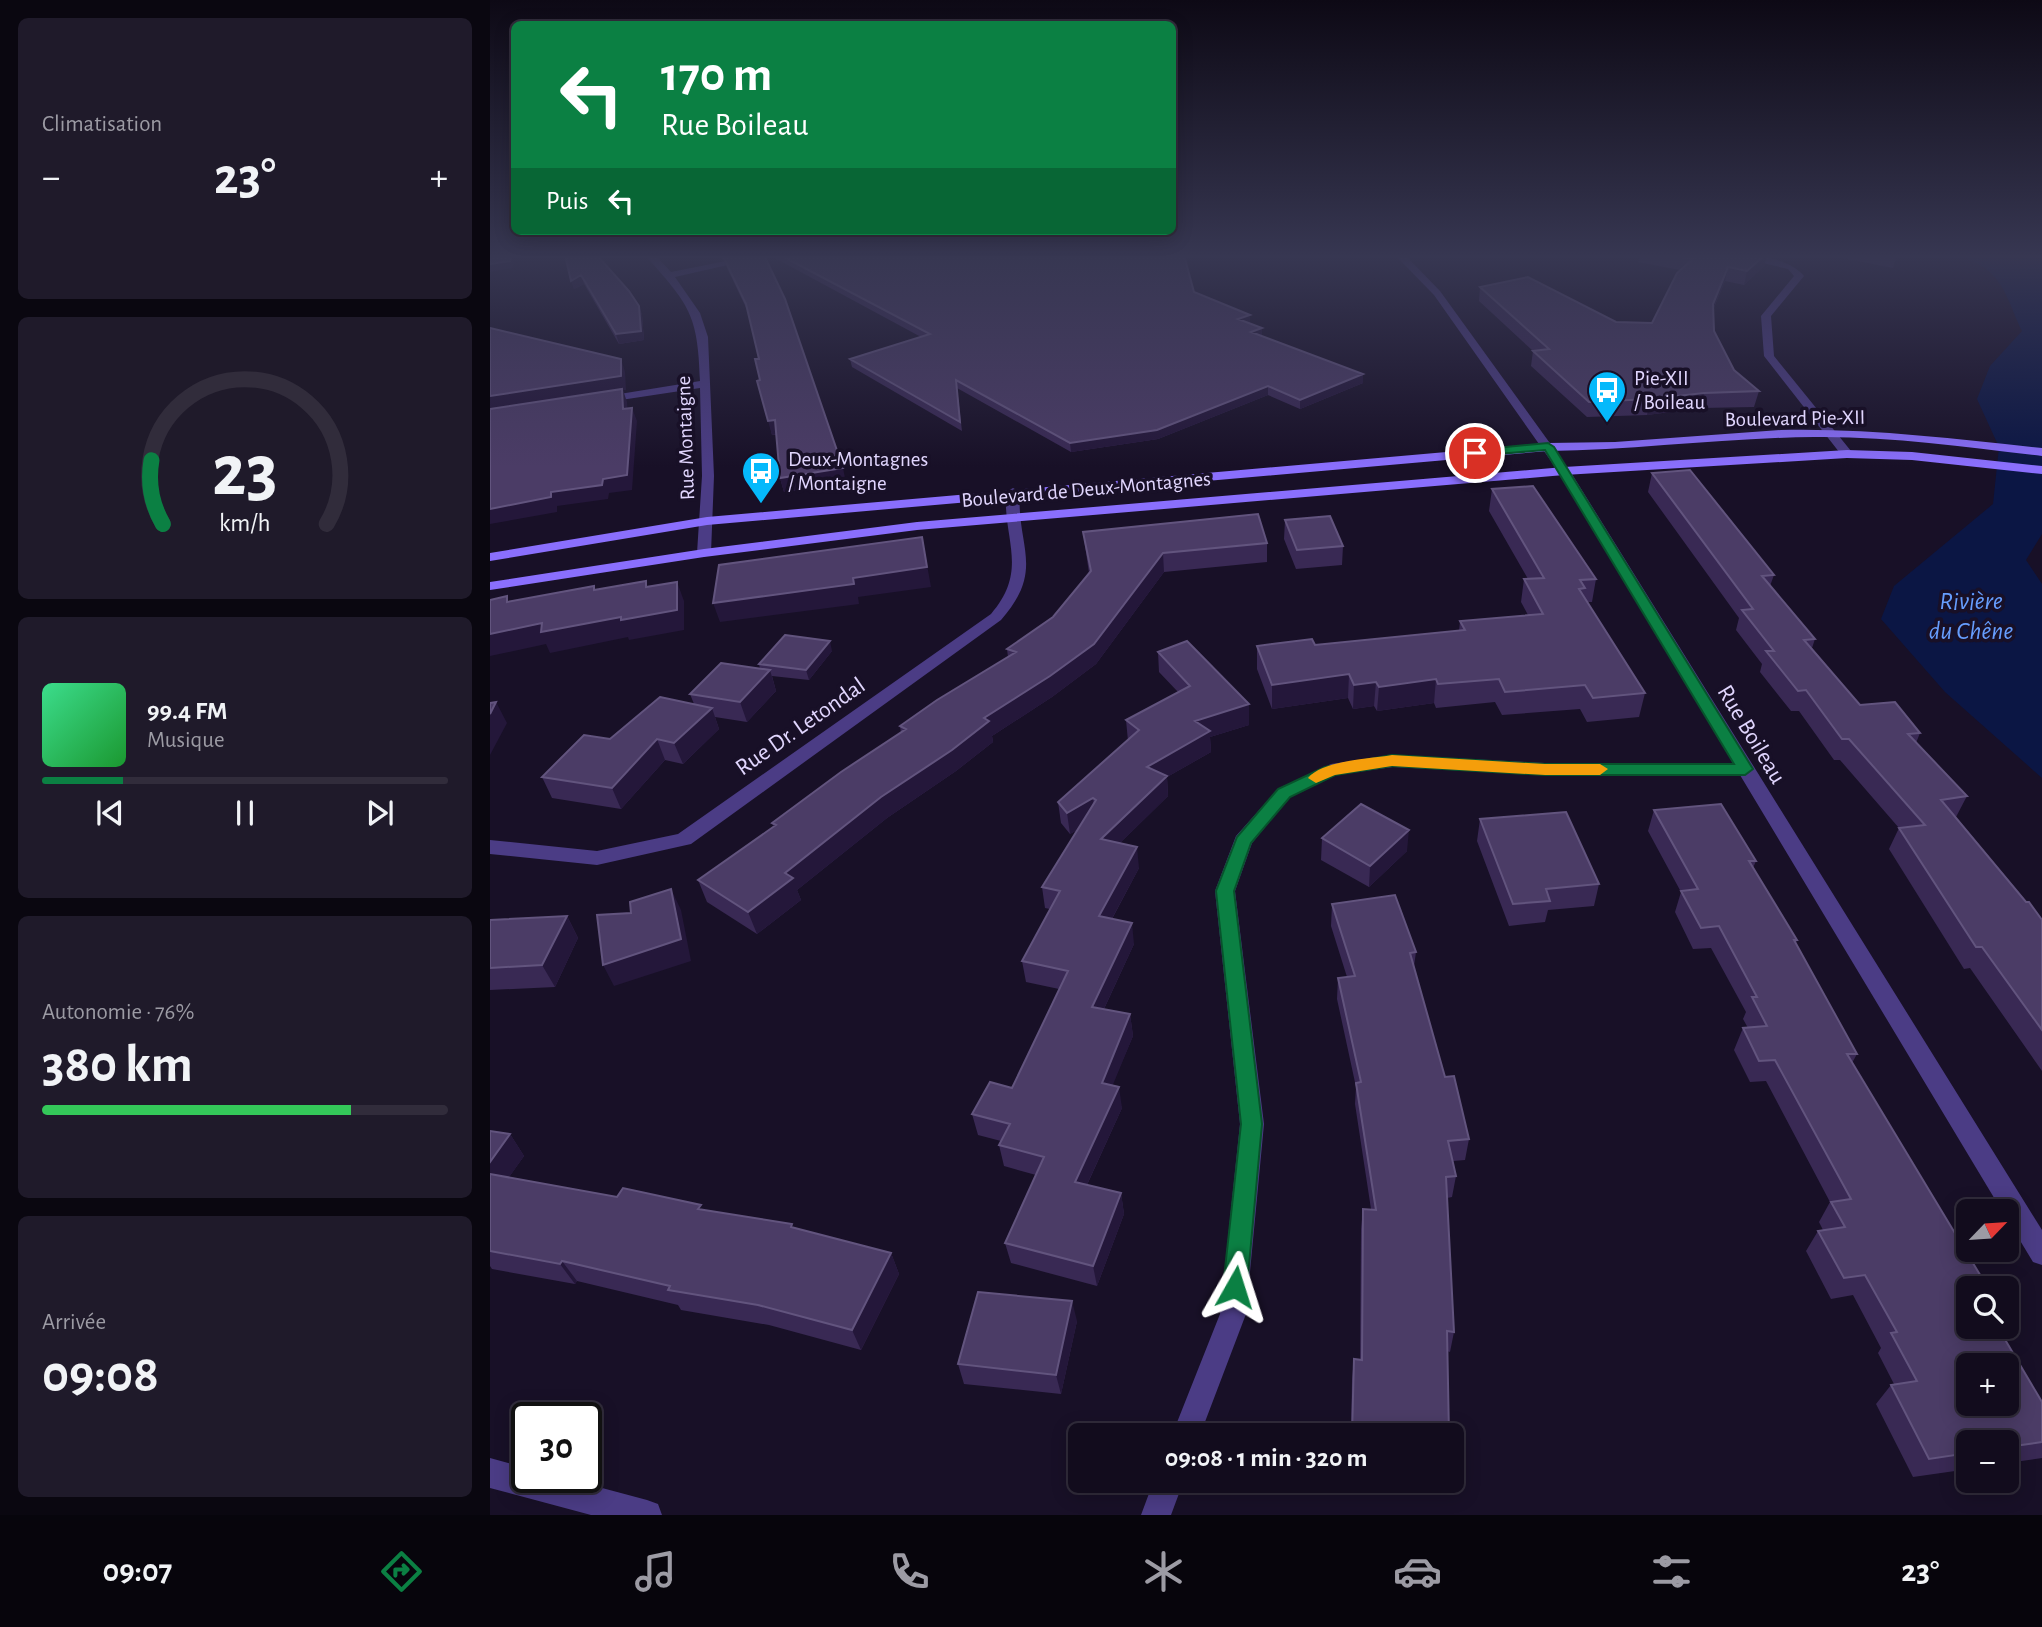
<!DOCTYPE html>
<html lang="fr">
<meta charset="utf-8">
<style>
body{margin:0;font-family:"Alegreya Sans",sans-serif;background:#1f1a2a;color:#f1f3f6;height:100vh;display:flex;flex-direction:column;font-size:26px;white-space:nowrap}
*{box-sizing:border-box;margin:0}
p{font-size:23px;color:#9c9ba4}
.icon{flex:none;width:38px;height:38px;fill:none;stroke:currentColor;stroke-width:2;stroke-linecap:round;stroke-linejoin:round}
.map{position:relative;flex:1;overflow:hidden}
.sheet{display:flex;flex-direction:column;gap:18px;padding:18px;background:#0a0710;width:490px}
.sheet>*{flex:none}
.hud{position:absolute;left:21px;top:21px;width:665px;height:214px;border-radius:10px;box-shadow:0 4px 18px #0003,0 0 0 2px #312c3b;background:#0b8043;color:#fff;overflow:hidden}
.needle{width:46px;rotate:65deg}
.tools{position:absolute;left:1466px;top:1199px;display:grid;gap:14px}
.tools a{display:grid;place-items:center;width:63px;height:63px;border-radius:10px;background:#120c1d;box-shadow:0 4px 18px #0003,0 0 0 2px #312c3b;font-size:35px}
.speed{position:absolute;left:21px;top:1402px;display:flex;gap:14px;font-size:35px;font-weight:700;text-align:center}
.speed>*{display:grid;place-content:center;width:91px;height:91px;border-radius:50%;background:#120c1d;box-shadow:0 4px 18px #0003,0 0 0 2px #312c3b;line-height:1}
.speed .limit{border:4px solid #111;border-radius:10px;background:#fff;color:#111}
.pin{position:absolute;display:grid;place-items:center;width:60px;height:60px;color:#fff;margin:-30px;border:4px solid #fff;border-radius:50%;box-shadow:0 2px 7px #0007}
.me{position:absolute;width:77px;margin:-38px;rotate:6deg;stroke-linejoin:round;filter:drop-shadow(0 0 5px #0008)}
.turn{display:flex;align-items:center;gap:24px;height:147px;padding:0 35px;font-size:32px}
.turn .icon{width:91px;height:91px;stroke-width:2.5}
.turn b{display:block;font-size:49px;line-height:60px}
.then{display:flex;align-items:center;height:66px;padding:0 35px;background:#0003;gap:14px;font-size:26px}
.big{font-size:52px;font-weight:700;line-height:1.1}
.sheet .tile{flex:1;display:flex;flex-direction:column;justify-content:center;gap:10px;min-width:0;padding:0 24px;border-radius:10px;background:#1f1a2a}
.sheet .dial{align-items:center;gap:0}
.dial svg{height:182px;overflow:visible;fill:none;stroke:#312c3b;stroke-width:7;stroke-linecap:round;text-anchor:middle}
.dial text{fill:#f1f3f6;stroke:none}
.song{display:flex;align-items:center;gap:21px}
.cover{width:84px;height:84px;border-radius:10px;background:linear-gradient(135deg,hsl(150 70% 55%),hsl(130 70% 35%))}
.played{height:7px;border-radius:4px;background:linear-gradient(90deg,#0b8043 20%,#312c3b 20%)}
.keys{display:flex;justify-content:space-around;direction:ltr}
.heat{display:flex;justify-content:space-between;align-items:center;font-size:38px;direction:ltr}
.charge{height:10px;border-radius:5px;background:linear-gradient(90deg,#34c759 76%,#312c3b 0)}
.trip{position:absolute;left:578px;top:1423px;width:396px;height:70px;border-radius:10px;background:#120c1d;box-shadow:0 4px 18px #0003,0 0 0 2px #312c3b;font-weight:700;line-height:70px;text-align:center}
.tabs{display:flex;height:112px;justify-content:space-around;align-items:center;background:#07050c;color:#9c9ba4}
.tabs .icon{width:49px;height:49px}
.tabs .active{color:#0b8043}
.tabs b{font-size:32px;color:#f1f3f6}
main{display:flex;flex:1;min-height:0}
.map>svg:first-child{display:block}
.water{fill:#0b1644}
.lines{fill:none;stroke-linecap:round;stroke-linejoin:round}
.street{fill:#4b3c85;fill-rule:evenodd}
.secondary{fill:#8a6ffd;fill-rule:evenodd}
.wall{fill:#392954}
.shaded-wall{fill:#24173a}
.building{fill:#4b3c66;stroke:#62547e;stroke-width:2;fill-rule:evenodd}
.route{fill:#0b8043;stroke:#07532c;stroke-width:2}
.slow{fill:#f59e0b}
.labels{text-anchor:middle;stroke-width:7;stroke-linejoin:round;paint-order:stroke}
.far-poi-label{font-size:21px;fill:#e1d6fe;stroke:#181027;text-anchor:start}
.far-street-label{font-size:21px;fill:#e1d6fe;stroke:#181027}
.street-label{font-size:24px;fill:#e1d6fe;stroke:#181027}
.water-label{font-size:26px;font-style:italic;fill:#669dfd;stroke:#181027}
</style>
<main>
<section class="sheet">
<div class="tile"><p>Climatisation</p>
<div class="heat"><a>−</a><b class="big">23°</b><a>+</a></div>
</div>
<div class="tile dial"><svg viewBox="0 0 100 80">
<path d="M14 69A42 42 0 1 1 86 69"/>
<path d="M14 69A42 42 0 0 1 9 41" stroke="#0b8043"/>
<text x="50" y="56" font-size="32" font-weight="700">23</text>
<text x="50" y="72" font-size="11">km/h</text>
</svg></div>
<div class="tile">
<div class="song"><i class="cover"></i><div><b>99.4 FM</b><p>Musique</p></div></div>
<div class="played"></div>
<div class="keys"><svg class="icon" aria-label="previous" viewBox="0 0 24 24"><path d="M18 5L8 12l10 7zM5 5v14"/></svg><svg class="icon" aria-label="pause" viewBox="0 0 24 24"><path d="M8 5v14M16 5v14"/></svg><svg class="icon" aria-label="next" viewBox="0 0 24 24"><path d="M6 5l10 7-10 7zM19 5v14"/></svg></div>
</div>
<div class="tile"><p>Autonomie · 76%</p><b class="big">380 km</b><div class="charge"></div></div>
<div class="tile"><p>Arrivée</p><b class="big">09:08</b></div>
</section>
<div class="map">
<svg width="1552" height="1515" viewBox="0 0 1552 1515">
<rect width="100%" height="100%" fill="#181027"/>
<path class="water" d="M1465,255H1538L1552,260V534L1536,560L1552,584V778L1455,692L1391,619L1404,586L1503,504L1509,447L1487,399L1500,366L1532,331C1513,290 1513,269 1465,255Z"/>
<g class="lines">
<path class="street" d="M155,255H165L181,272L266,255H282L185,277L210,313L218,337L224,476L221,553L214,557L207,553L212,476L210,388L111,403L105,400L111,397L210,381C208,313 199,305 155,255Z
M905,255H915L950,291L1080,471L1552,1230V1265L1543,1262L1517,1219V1211H1512L1250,775H1055L903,767L845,775L800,797L762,843L745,891L774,1124L756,1314L710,1435H682L730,1314L750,1124L725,891L746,836L788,789L841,764L903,755L1055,763H1243L1068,471L944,295Z
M1239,255C1262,253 1299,258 1314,276L1281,316L1284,356L1361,451V457H1353L1274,356L1271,316L1304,276L1298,269Z
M523,488L530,492C526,546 556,569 511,620L201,844L107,865L0,854V840L107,851L188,834L501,614C539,570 513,540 516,492Z
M0,1458L37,1468V1477H71L157,1500L168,1504L172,1515H101L0,1488Z
M664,1480H694L681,1515H651Z"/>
<path class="secondary" d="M1291,430C1379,428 1465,439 1552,448V456C1476,447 1400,436 1324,437C1235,438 1147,450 1058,451L217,525L0,561V553L217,517L1058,443L1125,442Z
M1357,450L1422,452L1552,466V474L1422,460L1357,458L1074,475L427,530L214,557L0,590V582L214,549L427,522L1074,467Z"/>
</g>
<path class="wall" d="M75,255L149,306L152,315L154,340L129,344L94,284L84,289Z
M229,255H274L356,483L294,492L290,478L286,435H282L270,380L269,359L259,314L237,268L234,259H232Z
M282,255H694L704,292L760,315V323L772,328V336L873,374V383L810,409L778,395L668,439L581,452L467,388L472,431L362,367L360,359L431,337L283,257Z
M1150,255H1287L1284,257L1277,255L1274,266L1254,285L1235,281L1223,310L1224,331L1244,370L1269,391L1264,407L1211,408L1157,415L1097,417L1041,366L1043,351L989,301L990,287L1126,322L1162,323L1190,270L1148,262Z
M1337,255H1407L1403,268Z
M1162,473L1284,575L1280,586L1325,639L1322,648L1370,705L1430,733L1426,743L1477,796L1466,817L1552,920V1071L1480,968L1474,969L1399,849L1409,828L1350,760H1344L1309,711H1301L1270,672L1272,664L1246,630L1249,618L1158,492Z
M1002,489L1106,579L1102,602H1097L1155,693L1149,717L1097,722L1090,709L1012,715L1005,702L946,708L944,703L887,711L884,706L863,709L858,698L782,709L767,669V646L825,645L969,631L970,621L1038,615L1031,602L1034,579H1038L999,511Z
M795,520L853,546L852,565L806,569L794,539Z
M593,532L777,543V562L674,572L606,664L562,697L502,736L503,742L466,771L397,818L307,890L311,900L267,934L217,902L208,880L284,827L282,823L411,733L410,726L518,657L517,649L563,617L599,573Z
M342,651L319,680L282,676L286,691L257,722L225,717L229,729L193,764L175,760L131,809L62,798L52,777L120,739L204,704L200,694L270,669L269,664Z
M668,652L759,725L720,737L721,752L677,777L678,796L630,843L649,868L622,919L644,944L614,1009L640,1014L643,1036L622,1085L632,1108L597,1185L631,1193L634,1214L607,1286L521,1263L515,1243L546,1175L514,1166L509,1145L511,1141L488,1135L482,1114L522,1088L569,989L536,982L532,961L560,909L555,908L552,887L587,830L580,834L571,823L568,802L638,741L636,720L688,692L669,672Z
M1164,810L1266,861L1263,868L1307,940L1306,943L1367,1054L1362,1063L1479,1288L1552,1402V1458L1517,1463V1442H1479V1469L1423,1477L1386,1404L1401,1385L1404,1384L1388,1353L1391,1348L1363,1295L1341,1299L1316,1251L1328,1231L1333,1230L1329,1222L1340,1202L1276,1081L1260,1082L1244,1050L1253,1028H1258L1253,1019L1256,1012L1221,948L1203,949L1185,912L1191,892L1158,831Z
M990,819L1109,884L1104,906L1058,910L1055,922L1019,926L987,841Z
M832,838L917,851L879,887L831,860Z
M842,904L926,952L924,966L955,1077L979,1139L975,1160L963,1161L966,1176L962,1197L957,1198L964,1332L960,1352L957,1351L959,1435H861L862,1379L864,1359L870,1360L871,1229L873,1209H881L865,1104L866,1087L847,999L848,978L857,977L841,926Z
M77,916L88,938L65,987L0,990V920Z
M0,1131L20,1134L34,1156L19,1177L127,1197L213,1210L304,1228L401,1253L409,1274L371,1350L279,1325L191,1310L188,1305L87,1281L85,1284L2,1269L0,1266Z
M587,1321L571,1394L474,1384L468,1364Z
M859,1480H959L956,1493L859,1484Z"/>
<path class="shaded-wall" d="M21,255H25L23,268L0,272V264Z
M1275,255H1277L1274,266L1254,285L1257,271Z
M1238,267L1235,281L1219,319L1223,304Z
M91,275L94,284L84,289L81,281Z
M149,306L152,315L154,340L129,344L126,334Z
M760,315V323L748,319Z
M772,328V336L761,332Z
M131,359L135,372L136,390H133L137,402L138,422L0,410V396Z
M873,374V383L810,409V400Z
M778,386V395L668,439L581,452L580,443Z
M1214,393L1211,408L1157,415L1160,399Z
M142,408L147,421L142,490L119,493L118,499L67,506V512L0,524V509L113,479Z
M285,420L289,434L282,435L278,421Z
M353,468L356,483L294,492L290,478Z
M432,537L441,587L368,597L369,604L230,622L223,603L363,578Z
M673,553L674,572L606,664L562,697L502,736L503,742L466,771L397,818L307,890L311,900L267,934L258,912L295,873L391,797L494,718Z
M187,582L194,601V630L139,640L138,637L60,653L56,644L0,656V634Z
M340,641L342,651L319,680L316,670Z
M280,670L286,691L257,722L250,702Z
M859,674L858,698L782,709V685Z
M946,679L944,703L887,711L889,687Z
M886,682L884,706L863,709L864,685Z
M6,702L17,723L0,755V714Z
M759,704V725L720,737L721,752L677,777L678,796L613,860L611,839L657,767L705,721Z
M222,708L229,729L193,764L184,743Z
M167,739L175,760L131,809L122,788Z
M603,798L605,819L580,834L577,813Z
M919,830L917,851L879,887L880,866Z
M647,847L649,868L612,937L609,916Z
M181,889L191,910L201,961L124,986L113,965Z
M77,916L88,938L65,987L52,965Z
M642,923L644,944L605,1028L602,1007Z
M640,1014L643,1036L615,1104L612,1083Z
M629,1087L632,1108L589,1202L585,1182Z
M20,1134L34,1156L8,1193L0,1182V1162Z
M631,1193L634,1214L607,1286L603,1266Z
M401,1253L409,1274L371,1350L362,1330Z
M72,1261L87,1281L85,1284L70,1264Z
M582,1301L587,1321L571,1394L566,1375Z"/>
<path class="building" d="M0,255H21L20,261L0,264Z
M75,255H107L139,291L149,306L151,331L126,334L91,275L81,281Z
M241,255H274L295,299L353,468L290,478L285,420L278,421L267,381L270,380L265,359H269L256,304L233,256Z
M290,255H694L704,292L760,315L748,319L772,328L761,332L873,374L810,400L778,386L667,430L580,443L466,380L470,422L360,359L440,334Z
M1180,255H1275L1257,271L1238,267L1223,304L1224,331L1244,370L1269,391L1214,393L1160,399L1099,402L1043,351L1059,349L990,287L1038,277L1126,322L1162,323L1187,273L1203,259Z
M0,328L131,359V376L0,396Z
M132,389L133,409L142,408L137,475L113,479L112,485L61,492V497L0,509V409Z
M1200,470L1284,575L1272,576L1325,639L1314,640L1370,705L1405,702L1430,733L1418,734L1477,796L1451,800L1536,902H1539L1552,920V1030L1492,947H1486L1409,828L1435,825L1359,739H1352L1316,690L1308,691L1276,651H1284L1252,610L1263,609L1162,473Z
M1043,486L1106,579L1090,580L1095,588L1089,589L1155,693L1103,698L1095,685L1015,692L1009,679L948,684L946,679L889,687L886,682L864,685L859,674L782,685L767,646L822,639L825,645L975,630L970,621L1053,614L1034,579L1054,578L1002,489Z
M768,514L777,543L673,553L604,644L560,676L494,718L499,721L462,750L391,797L295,873L303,878L258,912L208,880L286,825L282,823L351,772L416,729L410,726L447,700L526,652L517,649L563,617L601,571L593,532Z
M840,516L853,546L807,550L795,520Z
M432,537L437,567L363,578L364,584L223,603L229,565Z
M156,581V587L187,582V610L131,620V617L51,632L52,623L0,634V600L17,596V602L104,586V590Z
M295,635L340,641L316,670L269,664Z
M697,641L759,704L705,721L720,731L657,767L677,776L611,839L647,847L609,916L642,923L602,1007L640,1014L612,1083L629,1087L585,1182L631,1193L603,1266L515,1243L554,1157L509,1145L520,1124L482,1114L500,1082L522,1088L578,971L532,961L570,891L552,887L606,800L603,798L577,813L568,802L649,730L636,720L700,686L668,652Z
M231,663L280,670L250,702L200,694Z
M170,697L222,708L184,743L167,739L122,788L52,777L94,735L120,739Z
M6,702L0,714V703Z
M871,804L919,830L880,866L832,838Z
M1231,804L1266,861H1259L1307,940H1304L1367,1054H1357L1498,1288H1479V1326H1507L1552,1402V1442L1517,1447V1442H1479V1453L1439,1459L1401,1385L1427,1381L1401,1333L1407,1332L1375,1275L1354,1278L1328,1231L1355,1227L1341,1202L1361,1199L1285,1060L1269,1061L1253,1028L1277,1026L1262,997H1267L1229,926L1211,928L1191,891L1208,889L1164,810ZM1479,1365H1517V1404H1479Z
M1076,812L1109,884L1056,889L1060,901L1023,904L990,819Z
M181,889L191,939L113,965L107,915L141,913L140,902Z
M905,895L926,952L920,953L955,1077L964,1076L979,1139L958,1141L966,1176L956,1177L964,1332L957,1331L959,1435H862L864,1359L872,1360L873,1209L886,1210L866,1083L871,1082L848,978L865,976L842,904Z
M77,916L52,965L0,968V920Z
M0,1131L20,1134L0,1162Z
M0,1174L127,1197L133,1188L211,1205L208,1209L302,1224L301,1227L401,1253L362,1330L268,1305L178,1290L180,1286L72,1261L70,1264L0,1251Z
M488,1292L582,1301L566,1375L468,1364Z"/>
<linearGradient id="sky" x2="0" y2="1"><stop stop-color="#0d0915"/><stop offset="0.55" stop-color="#373752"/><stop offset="1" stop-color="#373752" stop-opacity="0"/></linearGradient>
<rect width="1552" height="467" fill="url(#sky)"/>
<path class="route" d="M1058,443L1064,447L1263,769L1255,775H1055L902,766L845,775L800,797L761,843L744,891L772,1124L757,1287L754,1295L745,1298L737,1295L733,1287L751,1124L726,891L747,837L788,789L835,767L902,755L1055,764H1244L1055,450L985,456L979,453L985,450Z"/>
<path class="slow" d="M902,755L1055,764H1110L1118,769L1110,775H1055L902,766L845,775L826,783L818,778C833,760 880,759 902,755Z"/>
<defs>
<symbol id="bus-pin" viewBox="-11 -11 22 30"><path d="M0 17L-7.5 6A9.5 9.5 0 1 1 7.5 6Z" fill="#05b9fb" stroke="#181027"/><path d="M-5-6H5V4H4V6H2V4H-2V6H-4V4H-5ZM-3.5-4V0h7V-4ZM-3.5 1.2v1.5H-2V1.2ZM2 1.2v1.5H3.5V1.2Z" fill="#fff"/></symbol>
</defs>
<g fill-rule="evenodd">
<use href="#bus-pin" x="1095" y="368" width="44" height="60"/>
<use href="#bus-pin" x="249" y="449" width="44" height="60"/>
</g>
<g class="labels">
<g class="far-poi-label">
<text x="1144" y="385">Pie-XII<tspan x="1144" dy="24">/ Boileau</tspan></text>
<text x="298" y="466">Deux-Montagnes<tspan x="298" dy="24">/ Montaigne</tspan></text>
</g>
<g class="far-street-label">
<text transform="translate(1305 418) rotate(-1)" y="7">Boulevard Pie-XII</text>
<text transform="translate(195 438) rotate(-92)" y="7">Rue Montaigne</text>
<text transform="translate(596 489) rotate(-5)" y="7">Boulevard de Deux-Montagnes</text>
</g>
<g class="street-label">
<text transform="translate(310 726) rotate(-35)" y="8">Rue Dr. Letondal</text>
<text transform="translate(1262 734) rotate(59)" y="8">Rue Boileau</text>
</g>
<g class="water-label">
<text x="1481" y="609">Rivière<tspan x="1481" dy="30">du Chêne</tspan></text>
</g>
</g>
</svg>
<div class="tools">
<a><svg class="needle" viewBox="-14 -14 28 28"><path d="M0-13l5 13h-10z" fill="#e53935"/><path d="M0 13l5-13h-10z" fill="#9c9ba4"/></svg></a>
<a><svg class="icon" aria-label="search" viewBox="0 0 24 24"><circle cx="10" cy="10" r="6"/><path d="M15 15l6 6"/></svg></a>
<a>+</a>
<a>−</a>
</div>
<div class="speed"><div class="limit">30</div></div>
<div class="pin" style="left:985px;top:453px;background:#d93025"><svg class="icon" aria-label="arrive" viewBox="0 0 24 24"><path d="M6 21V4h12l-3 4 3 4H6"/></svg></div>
<svg class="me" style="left:745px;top:1287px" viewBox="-20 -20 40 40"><path d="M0-17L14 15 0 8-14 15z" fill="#0b8043" stroke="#fff" stroke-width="4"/></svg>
<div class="trip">09:08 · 1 min · 320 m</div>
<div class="hud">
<div class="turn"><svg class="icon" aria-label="left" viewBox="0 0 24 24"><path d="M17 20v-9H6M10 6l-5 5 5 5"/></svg><div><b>170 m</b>Rue Boileau</div></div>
<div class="then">Puis<svg class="icon" aria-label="left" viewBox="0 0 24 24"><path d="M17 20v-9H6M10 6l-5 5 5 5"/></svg></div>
</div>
</div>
</main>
<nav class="tabs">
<b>09:07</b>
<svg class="icon active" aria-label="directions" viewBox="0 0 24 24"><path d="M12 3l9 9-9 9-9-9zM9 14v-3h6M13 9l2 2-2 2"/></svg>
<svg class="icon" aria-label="music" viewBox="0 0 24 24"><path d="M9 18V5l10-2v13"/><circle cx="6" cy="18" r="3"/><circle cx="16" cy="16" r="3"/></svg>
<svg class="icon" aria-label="phone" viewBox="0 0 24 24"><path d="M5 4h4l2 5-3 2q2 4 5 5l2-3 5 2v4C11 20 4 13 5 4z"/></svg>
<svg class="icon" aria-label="climate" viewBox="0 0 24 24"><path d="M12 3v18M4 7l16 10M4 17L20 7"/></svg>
<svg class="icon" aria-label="car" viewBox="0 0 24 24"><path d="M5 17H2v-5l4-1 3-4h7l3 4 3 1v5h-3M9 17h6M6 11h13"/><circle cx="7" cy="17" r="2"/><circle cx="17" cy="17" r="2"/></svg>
<svg class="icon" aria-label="filters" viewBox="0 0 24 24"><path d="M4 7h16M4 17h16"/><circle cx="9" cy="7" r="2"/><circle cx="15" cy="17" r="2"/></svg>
<b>23°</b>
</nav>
